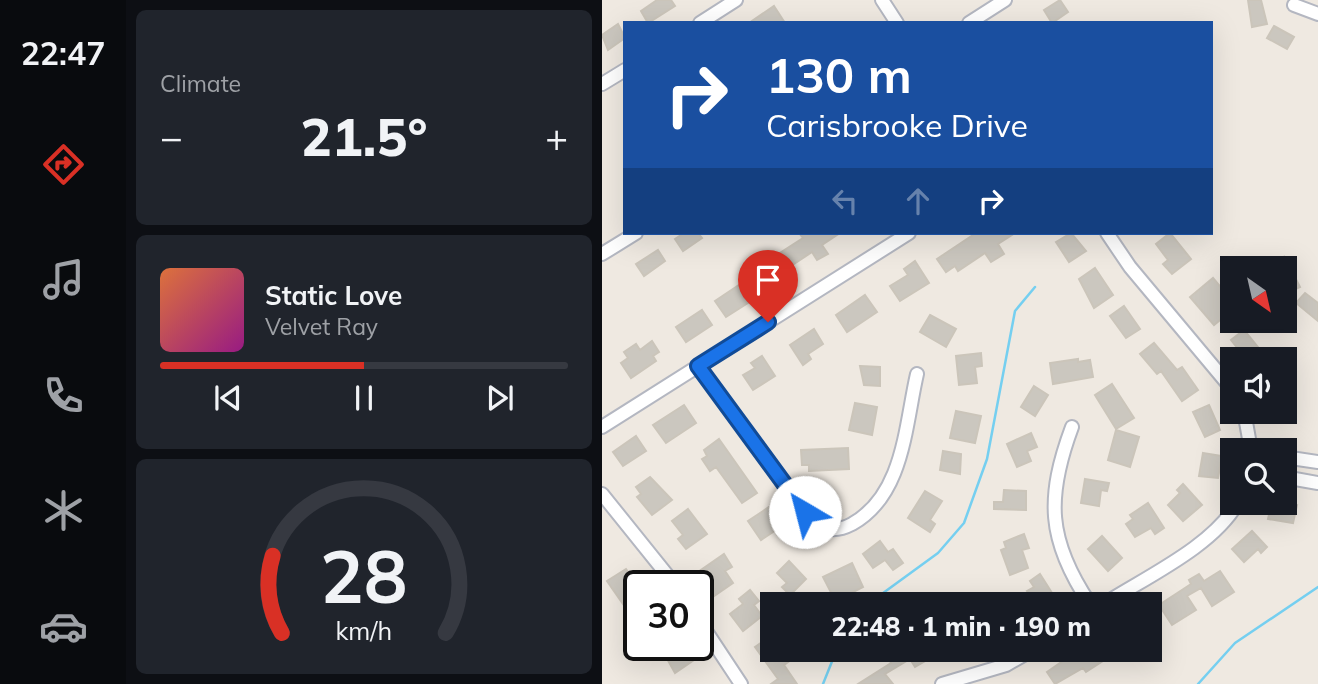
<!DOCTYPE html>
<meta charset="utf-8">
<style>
body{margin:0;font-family:Mulish,sans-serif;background:#20242c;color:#f1f3f6;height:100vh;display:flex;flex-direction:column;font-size:26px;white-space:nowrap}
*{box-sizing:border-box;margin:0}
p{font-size:23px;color:#9ea1a6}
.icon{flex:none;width:38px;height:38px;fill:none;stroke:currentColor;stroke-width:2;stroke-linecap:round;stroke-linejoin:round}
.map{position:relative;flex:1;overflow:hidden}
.sheet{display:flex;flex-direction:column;gap:10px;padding:10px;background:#0d0f14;width:476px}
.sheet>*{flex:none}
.banner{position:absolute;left:21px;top:21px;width:590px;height:214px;border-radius:0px;box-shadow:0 7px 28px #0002;background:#1a4fa0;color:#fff;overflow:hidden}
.needle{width:46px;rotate:146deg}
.buttons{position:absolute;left:618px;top:256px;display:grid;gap:14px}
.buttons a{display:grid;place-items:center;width:77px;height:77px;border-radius:0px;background:#171b24;box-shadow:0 7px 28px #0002;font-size:35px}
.speed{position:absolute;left:21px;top:570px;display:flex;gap:14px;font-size:35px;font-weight:700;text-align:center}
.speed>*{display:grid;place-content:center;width:91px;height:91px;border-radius:50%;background:#171b24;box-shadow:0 7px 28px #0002;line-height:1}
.speed .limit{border:4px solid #111;border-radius:10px;background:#fff;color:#111}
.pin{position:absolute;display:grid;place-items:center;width:60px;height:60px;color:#fff;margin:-72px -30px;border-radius:50% 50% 50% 0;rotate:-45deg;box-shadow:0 0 7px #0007}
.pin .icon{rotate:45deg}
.me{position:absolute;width:77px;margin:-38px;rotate:323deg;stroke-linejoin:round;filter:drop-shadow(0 0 5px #0008)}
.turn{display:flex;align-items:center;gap:24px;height:147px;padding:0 28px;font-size:32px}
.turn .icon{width:91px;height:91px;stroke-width:2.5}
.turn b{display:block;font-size:49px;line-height:60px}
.lanes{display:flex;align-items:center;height:66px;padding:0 28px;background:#0003;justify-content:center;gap:35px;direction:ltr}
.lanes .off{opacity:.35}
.big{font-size:52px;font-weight:800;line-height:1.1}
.sheet .tile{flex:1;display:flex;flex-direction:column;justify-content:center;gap:10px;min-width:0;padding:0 24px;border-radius:10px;background:#20242c}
.sheet .dial{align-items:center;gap:0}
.dial svg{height:182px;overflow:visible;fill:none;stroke:#363941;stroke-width:7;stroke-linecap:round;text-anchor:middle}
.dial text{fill:#f1f3f6;stroke:none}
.song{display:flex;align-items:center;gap:21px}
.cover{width:84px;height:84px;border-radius:10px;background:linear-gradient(135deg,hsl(20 70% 55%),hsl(310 70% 35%))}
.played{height:7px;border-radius:4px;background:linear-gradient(90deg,#d93025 50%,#363941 50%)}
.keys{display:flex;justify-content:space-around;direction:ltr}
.heat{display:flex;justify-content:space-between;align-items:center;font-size:38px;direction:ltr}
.trip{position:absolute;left:158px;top:592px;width:402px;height:70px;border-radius:0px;background:#171b24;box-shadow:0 7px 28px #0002;font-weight:800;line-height:70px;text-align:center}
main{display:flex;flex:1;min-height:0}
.menu{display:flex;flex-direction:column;width:126px;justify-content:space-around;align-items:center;background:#090b0e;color:#9ea1a6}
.menu .icon{width:49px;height:49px}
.menu .active{color:#d93025}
.menu b{font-size:32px;color:#f1f3f6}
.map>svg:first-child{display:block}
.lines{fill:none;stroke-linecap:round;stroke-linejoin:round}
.stream{stroke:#75cff0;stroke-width:2.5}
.building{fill:#cbc7bf;stroke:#cbc5ba;stroke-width:2}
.minor-casing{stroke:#b4b7c1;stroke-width:16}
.minor{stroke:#fff;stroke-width:12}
.route-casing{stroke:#114b97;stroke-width:18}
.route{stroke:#1a73e8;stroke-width:12}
</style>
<main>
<nav class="menu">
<b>22:47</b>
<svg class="icon active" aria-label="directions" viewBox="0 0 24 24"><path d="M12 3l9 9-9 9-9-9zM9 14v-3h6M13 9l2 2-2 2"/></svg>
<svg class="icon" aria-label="music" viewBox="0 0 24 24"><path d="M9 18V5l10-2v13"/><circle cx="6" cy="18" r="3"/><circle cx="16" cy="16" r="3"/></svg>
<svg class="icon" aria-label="phone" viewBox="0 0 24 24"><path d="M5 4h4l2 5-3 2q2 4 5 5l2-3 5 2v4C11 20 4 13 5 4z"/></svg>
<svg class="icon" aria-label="climate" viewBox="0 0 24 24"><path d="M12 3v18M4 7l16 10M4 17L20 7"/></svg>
<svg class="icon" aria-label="car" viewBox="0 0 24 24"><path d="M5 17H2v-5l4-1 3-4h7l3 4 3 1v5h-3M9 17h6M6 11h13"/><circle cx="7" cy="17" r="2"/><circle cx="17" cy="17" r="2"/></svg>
</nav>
<section class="sheet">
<div class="tile"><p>Climate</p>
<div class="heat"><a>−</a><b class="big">21.5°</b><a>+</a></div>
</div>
<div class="tile">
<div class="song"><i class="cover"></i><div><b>Static Love</b><p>Velvet Ray</p></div></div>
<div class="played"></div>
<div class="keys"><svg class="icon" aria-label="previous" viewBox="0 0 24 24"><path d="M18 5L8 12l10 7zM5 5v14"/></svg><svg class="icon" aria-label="pause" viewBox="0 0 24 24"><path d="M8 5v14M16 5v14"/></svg><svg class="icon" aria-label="next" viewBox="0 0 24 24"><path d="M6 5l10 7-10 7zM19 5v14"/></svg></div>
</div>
<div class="tile dial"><svg viewBox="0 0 100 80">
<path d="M14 69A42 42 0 1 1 86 69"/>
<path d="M14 69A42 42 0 0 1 10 35" stroke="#d93025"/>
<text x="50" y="56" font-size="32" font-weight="700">28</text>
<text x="50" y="72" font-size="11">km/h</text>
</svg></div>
</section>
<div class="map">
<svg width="716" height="684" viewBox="0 0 716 684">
<rect width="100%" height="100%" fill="#efe9e1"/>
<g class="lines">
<path class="stream" d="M266,604L336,553L362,523L385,459L413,311L433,287
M221,684L235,649
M596,684L633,643L716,587"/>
</g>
<path class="building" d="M55,0H69L73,6L46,23L39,11Z
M458,0L466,12L450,23L442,10Z
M646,0H659L665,24L650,27Z
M172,6L183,23H147Z
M16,24L23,38L6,50L0,35Z
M672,26L692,37L685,49L665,38Z
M82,233H96L100,238L81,251L73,239Z
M197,233H238L220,245L226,254L215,260L210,252L186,268L191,276L181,282L167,260L201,238Z
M374,233H413L396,244L402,254L389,262L383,253L356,271L353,266L344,272L335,259Z
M469,233L484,251L467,262L454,242Z
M568,233L589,259L570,274L561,264L566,260L554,244Z
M56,250L63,261L42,276L34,264Z
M682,256L698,287L685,293L682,287Z
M313,261L327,283L298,301L288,286L306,275L302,269Z
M493,268L511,295L492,308L477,279Z
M611,278L626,296L630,293V310L612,325L588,297Z
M146,279L153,291L145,296L149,301L124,317L113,301Z
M703,293L716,303V321L694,303Z
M263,295L275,312L245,332L234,315Z
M522,306L538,329L524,338L508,316Z
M100,310L110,325L84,342L74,327Z
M328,315L354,329L344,347L318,332Z
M212,329L221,344L206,354L209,359L201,365L188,345Z
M642,330L660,352L651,359H644L629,340Z
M50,341L57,352L51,356L54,361L29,378L19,363L26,358L22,352L34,344L38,350Z
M552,343L575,370L580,367L596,390L580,401L559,371L555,374L538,354Z
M379,353L380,366L373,367L375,383L357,385L354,356Z
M160,356L173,376L151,390L141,375L153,368L149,363Z
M476,359V362L488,360L491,377L451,384L448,363Z
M258,366L278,367V386L262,385Z
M510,384L532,418L514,429L493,395Z
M432,386L446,395L433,416L419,407Z
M253,403L275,407L270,435L247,430Z
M82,405L94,423L64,443L51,425Z
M607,405L618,430L603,437L591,412Z
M354,411L379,416L373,443L348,438Z
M514,430L537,437L528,467L506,460Z
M429,433L435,447L425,451L429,461L415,467L405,444Z
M34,436L44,451L21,466L11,452Z
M117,439L155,493L140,503L114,467L108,471L100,459L105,456L102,450Z
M246,448L247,469L207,471V465H200L199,450Z
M341,451L359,454L358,474L338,470Z
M601,453L620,456L616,478L597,476Z
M48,477L70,500L50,515L35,497L39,494L34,487Z
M483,479L507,483L505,491L499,490L497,506L479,503Z
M581,484L600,505L581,521L566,505L578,493L575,490Z
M402,490L424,491V510L392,509V502H401Z
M323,491L340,501L328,520L333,524L328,532L306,518Z
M670,502L695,505L691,523L666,519Z
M546,503L562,528L553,534L549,528L533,537L524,524L531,519L528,515Z
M167,507L180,526L159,540L146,521Z
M86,509L105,534L84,549L76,539L81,535L70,521Z
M650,531L665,547L659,553L656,549L642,562L630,549Z
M422,534L427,548L420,550L426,568L408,575L399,550L404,548L402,542Z
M500,536L520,558L506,571L486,549Z
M278,541L286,552L291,549L301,563L291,570L283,560L271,568L261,554Z
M122,554L130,567L123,571L131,583L112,596L96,572Z
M187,561L204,579L188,595L180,587L185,583L175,573Z
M250,563L261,587L243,596L245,601L235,604L221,577Z
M24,569L37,587V618L25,601L21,604L5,581Z
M618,571L632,592L610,606L599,588L585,596L594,610L570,625L557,605L589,584L587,580L597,574L602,581Z
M438,574L457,604H417L429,596L425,591L432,587L428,581Z
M148,590L157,601L152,605L160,616L141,631L128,614L141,604L137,599Z
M170,635V649H182L189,660L182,665L195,684H169L176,679L153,647Z
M58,646H83L92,660L73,673Z
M281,649H311L312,652L317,649L323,661L313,667L308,659L283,674L291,684H256L289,663Z
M478,649H509L501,655L504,659L484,672L481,668L453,684L445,672Z"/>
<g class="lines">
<defs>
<path id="minor" d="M280,0L295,23
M692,5L716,14
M98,23L134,0
M367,23L403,0
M0,84L23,70
M505,233L528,267L630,389
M0,254L34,233
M96,366L203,512C217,528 229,535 250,524C302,495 303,426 315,374
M642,411L649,450
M0,427L307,233
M470,427C444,497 445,540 488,604
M682,457L716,462
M682,477L716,483
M0,494L74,586
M502,604C544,577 612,546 636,502
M96,619L139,684
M340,684L404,665L432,649"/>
</defs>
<use href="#minor" class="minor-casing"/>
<use href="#minor" class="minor"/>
</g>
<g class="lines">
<defs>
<path id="route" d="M166,322L96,366L203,512"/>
</defs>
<use href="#route" class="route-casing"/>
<use href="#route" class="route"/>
</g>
</svg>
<div class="buttons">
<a><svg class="needle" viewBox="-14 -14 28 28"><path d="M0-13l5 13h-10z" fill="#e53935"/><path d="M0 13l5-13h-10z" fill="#9ea1a6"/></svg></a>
<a><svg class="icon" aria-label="sound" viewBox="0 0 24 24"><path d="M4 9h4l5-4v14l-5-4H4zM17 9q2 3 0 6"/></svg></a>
<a><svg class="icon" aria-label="search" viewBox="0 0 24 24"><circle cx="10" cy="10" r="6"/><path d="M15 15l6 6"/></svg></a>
</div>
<div class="speed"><div class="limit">30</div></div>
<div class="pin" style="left:166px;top:322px;background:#d93025"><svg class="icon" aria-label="arrive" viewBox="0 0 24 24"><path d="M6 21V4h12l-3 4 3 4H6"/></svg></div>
<svg class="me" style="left:203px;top:512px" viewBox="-20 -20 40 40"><circle r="19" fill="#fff"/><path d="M0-13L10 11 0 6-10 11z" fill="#1a73e8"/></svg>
<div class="trip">22:48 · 1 min · 190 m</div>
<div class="banner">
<div class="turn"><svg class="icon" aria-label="right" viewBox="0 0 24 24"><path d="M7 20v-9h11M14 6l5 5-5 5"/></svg><div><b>130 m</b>Carisbrooke Drive</div></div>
<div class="lanes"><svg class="icon off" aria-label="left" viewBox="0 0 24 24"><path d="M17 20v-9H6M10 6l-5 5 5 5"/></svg><svg class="icon off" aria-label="ahead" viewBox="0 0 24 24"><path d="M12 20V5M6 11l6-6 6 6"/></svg><svg class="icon" aria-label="right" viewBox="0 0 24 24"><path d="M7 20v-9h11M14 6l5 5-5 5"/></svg></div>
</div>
</div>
</main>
